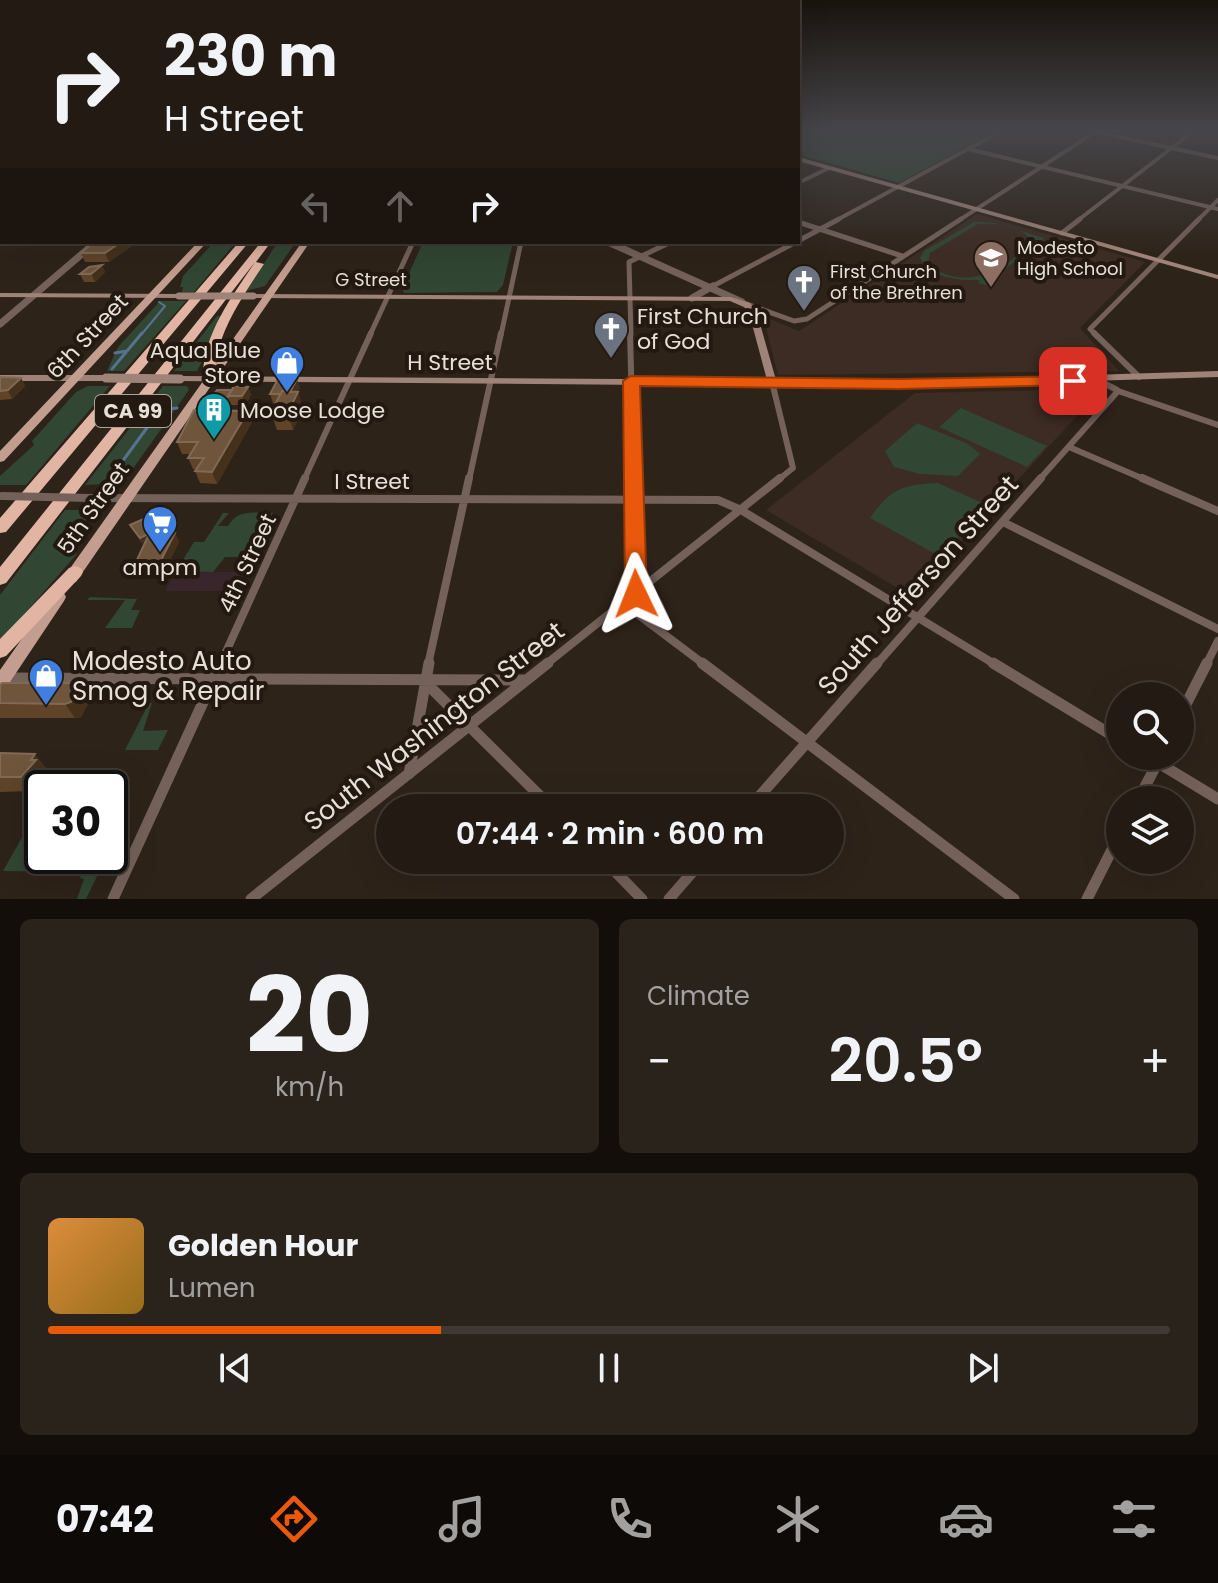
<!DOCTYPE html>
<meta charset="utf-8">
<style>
body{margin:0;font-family:Poppins,sans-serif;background:#2a231c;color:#f1f3f6;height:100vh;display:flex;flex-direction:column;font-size:30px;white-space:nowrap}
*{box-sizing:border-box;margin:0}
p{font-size:26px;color:#a2a1a0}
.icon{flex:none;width:44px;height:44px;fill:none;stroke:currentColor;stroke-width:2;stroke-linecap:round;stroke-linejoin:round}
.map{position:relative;height:899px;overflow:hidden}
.drawer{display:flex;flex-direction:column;gap:20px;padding:20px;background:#130e0a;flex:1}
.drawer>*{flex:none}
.banner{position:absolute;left:0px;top:0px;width:800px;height:244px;box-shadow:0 8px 32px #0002,0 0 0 2px #3f3833;background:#221a13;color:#f1f3f6;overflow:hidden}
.controls{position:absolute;left:1106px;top:682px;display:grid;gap:16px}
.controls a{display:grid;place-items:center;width:88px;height:88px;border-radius:50%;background:#221a13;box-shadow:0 8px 32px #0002,0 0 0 2px #3f3833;font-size:40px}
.speed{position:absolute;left:24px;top:770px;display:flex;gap:16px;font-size:40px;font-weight:700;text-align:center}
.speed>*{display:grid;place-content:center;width:104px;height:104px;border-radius:50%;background:#221a13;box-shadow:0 8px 32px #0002,0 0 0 2px #3f3833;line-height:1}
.speed .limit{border:4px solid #111;border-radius:12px;background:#fff;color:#111}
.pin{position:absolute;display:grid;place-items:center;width:68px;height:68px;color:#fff;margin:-34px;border-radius:16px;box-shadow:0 4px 12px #0006}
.me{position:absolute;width:88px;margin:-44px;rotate:358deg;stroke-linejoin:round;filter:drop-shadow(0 0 6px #0008)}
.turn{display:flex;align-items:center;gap:28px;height:168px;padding:0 32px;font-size:36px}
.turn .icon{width:104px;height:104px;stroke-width:2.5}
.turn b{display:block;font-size:56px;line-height:68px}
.lanes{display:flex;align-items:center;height:76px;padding:0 32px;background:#0003;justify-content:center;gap:40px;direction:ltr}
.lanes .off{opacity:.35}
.big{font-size:60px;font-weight:600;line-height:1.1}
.drawer .tile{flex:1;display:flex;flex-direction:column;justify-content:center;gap:12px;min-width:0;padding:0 28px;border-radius:12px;background:#2a231c}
.drawer .dial{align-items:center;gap:0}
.dial b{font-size:104px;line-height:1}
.song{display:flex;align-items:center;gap:24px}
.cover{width:96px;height:96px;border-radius:12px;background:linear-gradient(135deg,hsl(30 70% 55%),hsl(40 70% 35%))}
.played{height:8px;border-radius:4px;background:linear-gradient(90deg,#ea580c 35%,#3f3833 35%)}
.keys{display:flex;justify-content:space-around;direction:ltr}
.heat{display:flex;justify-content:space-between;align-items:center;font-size:44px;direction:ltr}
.drawer .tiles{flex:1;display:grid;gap:20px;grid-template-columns:1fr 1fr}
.tile:last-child{grid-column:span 2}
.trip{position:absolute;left:376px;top:794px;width:468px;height:80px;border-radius:40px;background:#221a13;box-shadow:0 8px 32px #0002,0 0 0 2px #3f3833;font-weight:600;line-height:80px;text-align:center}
.tabs{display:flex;height:128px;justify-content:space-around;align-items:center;background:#0e0a08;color:#a2a1a0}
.tabs .icon{width:56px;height:56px}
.tabs .current{color:#ea580c}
.tabs b{font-size:36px;color:#f1f3f6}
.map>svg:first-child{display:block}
.industrial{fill:#39262c}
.education{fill:#3c2c23}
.green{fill:#314633;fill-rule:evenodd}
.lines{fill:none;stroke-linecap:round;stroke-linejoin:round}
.stream-far1{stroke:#567291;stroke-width:2}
.stream{stroke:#567291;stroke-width:3}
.minor-far4{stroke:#74615a;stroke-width:4}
.minor-far3{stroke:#74615a;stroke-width:5}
.minor-far2{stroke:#74615a;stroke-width:6}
.minor-far1{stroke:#74615a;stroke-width:8}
.minor{stroke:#74615a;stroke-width:11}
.tertiary{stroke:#74615a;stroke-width:7}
.secondary{fill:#a08378;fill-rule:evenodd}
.primary{fill:#c39d8f;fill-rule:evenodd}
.motorway{fill:#e2b4a3;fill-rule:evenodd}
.minor-bridge{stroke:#74615a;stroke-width:8}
.secondary-bridge-far1{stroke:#a08378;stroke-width:7}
.secondary-bridge{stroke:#a08378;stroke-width:9}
.wall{fill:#5f4429}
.shaded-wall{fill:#45301b}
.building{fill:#6e553c;stroke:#816a55;stroke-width:2}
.route{fill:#ea580c;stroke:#983908;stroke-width:2}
.labels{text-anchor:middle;stroke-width:8;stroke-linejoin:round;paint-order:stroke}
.far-poi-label{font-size:18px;fill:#e7e0d9;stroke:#241910;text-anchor:start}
.far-street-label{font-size:18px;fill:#e7e0d9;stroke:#241910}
.shield{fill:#241910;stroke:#aca49d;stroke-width:2}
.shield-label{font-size:20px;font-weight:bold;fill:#e7e0d9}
.poi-label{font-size:22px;fill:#e7e0d9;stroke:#241910;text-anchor:start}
.street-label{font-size:22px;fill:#e7e0d9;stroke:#241910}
.near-street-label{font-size:26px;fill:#e7e0d9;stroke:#241910}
.near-poi-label{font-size:26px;fill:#e7e0d9;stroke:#241910;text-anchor:start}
</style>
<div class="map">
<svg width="1218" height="899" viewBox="0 0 1218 899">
<rect width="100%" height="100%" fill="#2e2319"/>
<path class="industrial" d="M176,571L213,572H242L234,591H165Z"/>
<path class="education" d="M977,214L1145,262L1080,328L1119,371L778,375L763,316L799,331Z
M1097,389L1100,391L911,596L766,510L915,393Z"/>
<path class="green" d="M798,130H997L899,183L798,154Z
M974,222C1002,220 1022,233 1045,238L985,285L978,283L980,280C960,281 929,278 920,258L924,251ZM978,224C996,223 1022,224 1031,242C1006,270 962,294 928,263L930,253Z
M214,242H236L194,292H182L183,287H180L183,276Z
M278,242H296L265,286L246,291Z
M423,242H513L503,285L497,292L404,293L402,289Z
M160,301H186L124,371H107L118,347Z
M217,316H225L197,371H174Z
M88,386H110L26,485H0V476L34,445L32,441L76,392Z
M163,386H187L189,390L127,477L107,484L85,485Z
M961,408L1047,446L1027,467L939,427Z
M917,423L968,444L980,454L958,476L920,474L894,467L885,451Z
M938,483L989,506L939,556L870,518C891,488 902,485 938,483Z
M65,510H88L76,555L0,642V595Z
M223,513H229L218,526H228C238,509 254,513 273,513L249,561H241L243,557H225L213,572L176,571L194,542H204Z
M90,597L137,599L131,610H140L132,628H105L125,600H87Z
M149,703H152L143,731L168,730L158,750H125Z
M32,820H42V856H62L60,862L103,864L86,899H77L84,879L80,878L82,872L3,871Z"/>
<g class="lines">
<path class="stream-far1" d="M141,335L165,306L159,302"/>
<path class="stream" d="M115,353L127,351
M112,369L142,333
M111,477L160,410L177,408"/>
<path class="minor-far4" d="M1088,130L1218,158
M968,149L1218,209
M798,183L829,168
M835,221L1003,130
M958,221L1095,132
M1077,221L1195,130
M1197,221L1218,200"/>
<path class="minor-far3" d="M798,222L902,256
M1062,233L1080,219
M798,241L839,219
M713,286L796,242
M744,303L794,321L807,319L961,219
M370,335L413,242
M501,335L521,242
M631,335L629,262L671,242
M1096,335L1090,329L1199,219"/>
<path class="minor-far2" d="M630,333L634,480
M1094,333L1139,377
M1098,380L1117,390
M772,382L793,468L778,480
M1118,391L1218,425
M1069,447L1146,480
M304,480L371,333
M469,480L501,333
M1039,480L1118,391"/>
<path class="minor-far1" d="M634,478L636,594
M1142,478L1218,511
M90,498L718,500L741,510L996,665
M1003,522L1218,629
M624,604L705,665
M220,665L305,478
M428,665L469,478
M545,665L780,478
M876,665L1041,478
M1206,665L1218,641"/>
<path class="minor" d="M702,663L1014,899
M993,663L1120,740
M3,678L526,680
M425,682L552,808
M1180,716L1207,663
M1147,756L1218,799
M409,774L429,663
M1138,800L1161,756
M749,808L877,663
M604,860L642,899
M113,899L221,663
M251,899L548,663
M669,899L703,860
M1087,899L1120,834"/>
<path class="tertiary" d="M608,242L742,302
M692,298L713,286
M0,324L96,242"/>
<path class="secondary" d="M798,157L1218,275V279L798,161Z
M0,293L179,294L183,296L179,298L0,297Z
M250,294L731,297L750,303L757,313L776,380L899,381L1218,371V377L899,387L177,381L176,379L180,376L767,380L749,313L744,307L730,301L253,298L249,296Z
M0,375H106L110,378L106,381H0Z"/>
<path class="primary" d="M0,144H2V148H0Z
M198,242H207L4,461L0,462V451Z
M302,242H310L76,582L71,583L66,582L64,578L66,574Z
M59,591L64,593L66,597L64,601L6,688L0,690V670L54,593Z"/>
<path class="motorway" d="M239,242H249L6,532L0,533V518Z
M261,242H271L256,262L264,264C246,291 227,319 218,350C215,361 216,372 213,382L209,383L203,379C202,335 232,297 255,262L6,583L0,585V567Z
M75,566L81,568L83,572L81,576L6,656L0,658V639L69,568Z"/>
<path class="minor-bridge" d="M2,496L90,498"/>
<path class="secondary-bridge-far1" d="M179,296H253"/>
<path class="secondary-bridge" d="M106,378L180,379"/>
</g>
<path class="wall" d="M133,245L109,262H85L81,253Z
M102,265L105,272L95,282H84L80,274Z
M0,377L21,378L25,386L12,399L0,400Z
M248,387L251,395L245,405H231L229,401H214L212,397L232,390Z
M300,388L298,392L303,409L293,430H277L271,412L276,403H273L270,394Z
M252,422L217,484L200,483L195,471L196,470L193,469L188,458L190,454H182L177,442Z
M130,525L167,531L164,533H175L179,542L163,574H139L135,564L146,541L142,543Z
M0,685L91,698L81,717L75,718H0Z
M0,753L46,768L44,772L47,775L32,791L0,792Z"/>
<path class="shaded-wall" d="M121,242H131L133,245L109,262L105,253Z
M102,265L105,272L95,282L91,274Z
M21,378L25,386L12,399L8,390Z
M297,379L300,388L292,403L289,394Z
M248,387L251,395L245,405L242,396Z
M298,392L303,409L293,430L288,412Z
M248,411L252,422L217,484L212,472Z
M165,526L167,531L142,543L140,538Z
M175,533L179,542L163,574L159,564Z
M82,683L91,698L81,717L75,718L65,704Z
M35,754L46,768L44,772L47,775L32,791L21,777Z"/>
<path class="building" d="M94,242H121L105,253H81Z
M102,265L91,274H80L89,267Z
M0,377L21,378L8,390L0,391Z
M278,379H297L290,392L282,391L281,394H270Z
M234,386L248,387L242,396H228Z
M217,390H232L228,397H212Z
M282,391L298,392L288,412H271Z
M194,410L248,411L212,472L195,471L204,458H188L198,442H177Z
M155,514L165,526L140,538L130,525Z
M150,532L175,533L159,564H135Z
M2,683H82L71,702L65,704L0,703V685Z
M0,753L35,754L31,760H36L21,777H0Z"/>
<linearGradient id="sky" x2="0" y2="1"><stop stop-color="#19130e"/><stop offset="0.51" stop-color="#464549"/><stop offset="1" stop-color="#464549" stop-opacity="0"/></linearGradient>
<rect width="1218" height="256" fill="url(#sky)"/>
<path class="route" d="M631,376L899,379L1073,376L1081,381L1073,385L899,389L640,386L647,594L636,603L625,594L623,381Z"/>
<defs>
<symbol id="school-pin" viewBox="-11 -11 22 30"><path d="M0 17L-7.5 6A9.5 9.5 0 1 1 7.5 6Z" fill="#8d6e63" stroke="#241910"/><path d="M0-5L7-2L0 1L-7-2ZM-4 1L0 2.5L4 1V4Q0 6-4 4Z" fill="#fff"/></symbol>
<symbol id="church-pin" viewBox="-11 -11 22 30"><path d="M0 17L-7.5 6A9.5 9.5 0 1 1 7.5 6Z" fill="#6b7280" stroke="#241910"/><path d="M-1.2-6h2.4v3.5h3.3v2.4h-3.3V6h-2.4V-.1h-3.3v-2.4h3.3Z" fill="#fff"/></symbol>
<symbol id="shop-pin" viewBox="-11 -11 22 30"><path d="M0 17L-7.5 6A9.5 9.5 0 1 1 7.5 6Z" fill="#3f7fe0" stroke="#241910"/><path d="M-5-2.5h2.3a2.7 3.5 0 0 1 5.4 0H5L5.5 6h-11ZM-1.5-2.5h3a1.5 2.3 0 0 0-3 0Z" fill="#fff"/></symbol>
<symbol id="building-pin" viewBox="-11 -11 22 30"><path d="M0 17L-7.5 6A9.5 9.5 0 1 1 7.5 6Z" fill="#0f9aa8" stroke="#241910"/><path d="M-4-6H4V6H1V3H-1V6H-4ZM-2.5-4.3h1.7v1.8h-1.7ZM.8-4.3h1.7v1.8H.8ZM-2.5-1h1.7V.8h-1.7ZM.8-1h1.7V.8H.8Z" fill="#fff"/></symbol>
<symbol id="supermarket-pin" viewBox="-11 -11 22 30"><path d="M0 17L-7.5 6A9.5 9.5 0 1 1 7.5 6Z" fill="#3f7fe0" stroke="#241910"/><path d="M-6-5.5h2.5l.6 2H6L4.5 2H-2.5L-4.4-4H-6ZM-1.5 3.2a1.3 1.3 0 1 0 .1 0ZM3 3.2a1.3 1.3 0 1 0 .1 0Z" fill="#fff"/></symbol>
</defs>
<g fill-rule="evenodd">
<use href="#school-pin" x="971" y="238" width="40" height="54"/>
<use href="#church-pin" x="784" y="262" width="40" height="54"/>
<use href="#church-pin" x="591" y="309" width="40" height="54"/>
<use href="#shop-pin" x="267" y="343" width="40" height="54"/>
<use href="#building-pin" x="194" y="390" width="40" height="54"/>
<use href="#supermarket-pin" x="140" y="503" width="40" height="54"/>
<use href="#shop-pin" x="26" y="656" width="40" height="54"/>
</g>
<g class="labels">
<g class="far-poi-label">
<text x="1017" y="254">Modesto<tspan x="1017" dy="21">High School</tspan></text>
<text x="830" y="278">First Church<tspan x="830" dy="21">of the Brethren</tspan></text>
</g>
<g class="far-street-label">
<text x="371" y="286">G Street</text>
</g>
<rect class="shield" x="95" y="395" width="76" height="32" rx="6"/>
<g class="shield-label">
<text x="133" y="418">CA 99</text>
</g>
<g class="poi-label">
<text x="637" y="324">First Church<tspan x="637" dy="25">of God</tspan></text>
<text x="261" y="358" text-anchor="end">Aqua Blue<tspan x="261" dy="25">Store</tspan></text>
<text x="240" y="418">Moose Lodge</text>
<text x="160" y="575" text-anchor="middle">ampm</text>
</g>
<g class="street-label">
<text transform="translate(87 336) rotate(-47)" y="8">6th Street</text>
<text x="450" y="370">H Street</text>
<text x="372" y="489">I Street</text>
<text transform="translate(93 508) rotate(-55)" y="8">5th Street</text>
<text transform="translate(247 563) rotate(-65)" y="8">4th Street</text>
</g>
<g class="near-street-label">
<text transform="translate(918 585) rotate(-48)" y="9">South Jefferson Street</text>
<text transform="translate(434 726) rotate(-38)" y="9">South Washington Street</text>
</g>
<g class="near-poi-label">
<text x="72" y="670">Modesto Auto<tspan x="72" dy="30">Smog &amp; Repair</tspan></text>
</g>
</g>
</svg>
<div class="controls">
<a><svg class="icon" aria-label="search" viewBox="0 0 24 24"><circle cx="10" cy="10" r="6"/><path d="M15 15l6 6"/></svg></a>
<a><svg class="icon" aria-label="layers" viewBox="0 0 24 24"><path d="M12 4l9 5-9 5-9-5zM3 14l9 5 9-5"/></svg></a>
</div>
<div class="speed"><div class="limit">30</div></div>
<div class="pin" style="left:1073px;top:381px;background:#d93025"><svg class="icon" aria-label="arrive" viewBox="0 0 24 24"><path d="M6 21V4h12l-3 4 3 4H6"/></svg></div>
<svg class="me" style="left:636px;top:594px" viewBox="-20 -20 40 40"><path d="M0-17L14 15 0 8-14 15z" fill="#ea580c" stroke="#fff" stroke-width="4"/></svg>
<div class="trip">07:44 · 2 min · 600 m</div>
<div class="banner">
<div class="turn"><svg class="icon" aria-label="right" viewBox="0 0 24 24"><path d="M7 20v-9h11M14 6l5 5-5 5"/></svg><div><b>230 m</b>H Street</div></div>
<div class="lanes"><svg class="icon off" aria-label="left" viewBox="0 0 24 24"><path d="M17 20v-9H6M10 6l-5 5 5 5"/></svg><svg class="icon off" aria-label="ahead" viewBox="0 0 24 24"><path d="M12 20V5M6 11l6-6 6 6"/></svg><svg class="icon" aria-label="right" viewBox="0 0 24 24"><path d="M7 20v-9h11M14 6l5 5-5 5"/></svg></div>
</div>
</div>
<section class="drawer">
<div class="tiles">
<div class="tile dial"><b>20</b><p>km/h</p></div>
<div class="tile"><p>Climate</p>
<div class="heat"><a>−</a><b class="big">20.5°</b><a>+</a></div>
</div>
<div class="tile">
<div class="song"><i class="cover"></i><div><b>Golden Hour</b><p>Lumen</p></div></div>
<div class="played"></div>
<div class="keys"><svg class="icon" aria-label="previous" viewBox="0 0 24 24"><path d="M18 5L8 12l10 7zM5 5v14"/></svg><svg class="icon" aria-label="pause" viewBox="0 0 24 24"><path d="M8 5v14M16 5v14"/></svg><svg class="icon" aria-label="next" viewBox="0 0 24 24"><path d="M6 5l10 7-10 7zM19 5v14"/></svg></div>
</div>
</div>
</section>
<nav class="tabs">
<b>07:42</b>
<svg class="icon current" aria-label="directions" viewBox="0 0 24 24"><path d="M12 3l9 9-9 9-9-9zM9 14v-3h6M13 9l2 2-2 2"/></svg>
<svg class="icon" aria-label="music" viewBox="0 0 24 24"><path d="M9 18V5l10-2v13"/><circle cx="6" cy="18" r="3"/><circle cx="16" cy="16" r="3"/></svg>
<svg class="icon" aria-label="phone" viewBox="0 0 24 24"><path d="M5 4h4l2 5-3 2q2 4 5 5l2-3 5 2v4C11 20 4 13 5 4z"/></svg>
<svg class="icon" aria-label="climate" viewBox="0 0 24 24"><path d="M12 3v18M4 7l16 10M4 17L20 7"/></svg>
<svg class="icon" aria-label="car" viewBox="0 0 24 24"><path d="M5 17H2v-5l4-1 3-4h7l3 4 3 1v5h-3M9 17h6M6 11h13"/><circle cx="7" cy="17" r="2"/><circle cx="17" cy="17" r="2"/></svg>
<svg class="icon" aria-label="filters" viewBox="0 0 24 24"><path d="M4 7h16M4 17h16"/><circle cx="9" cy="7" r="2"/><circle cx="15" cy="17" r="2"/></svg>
</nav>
